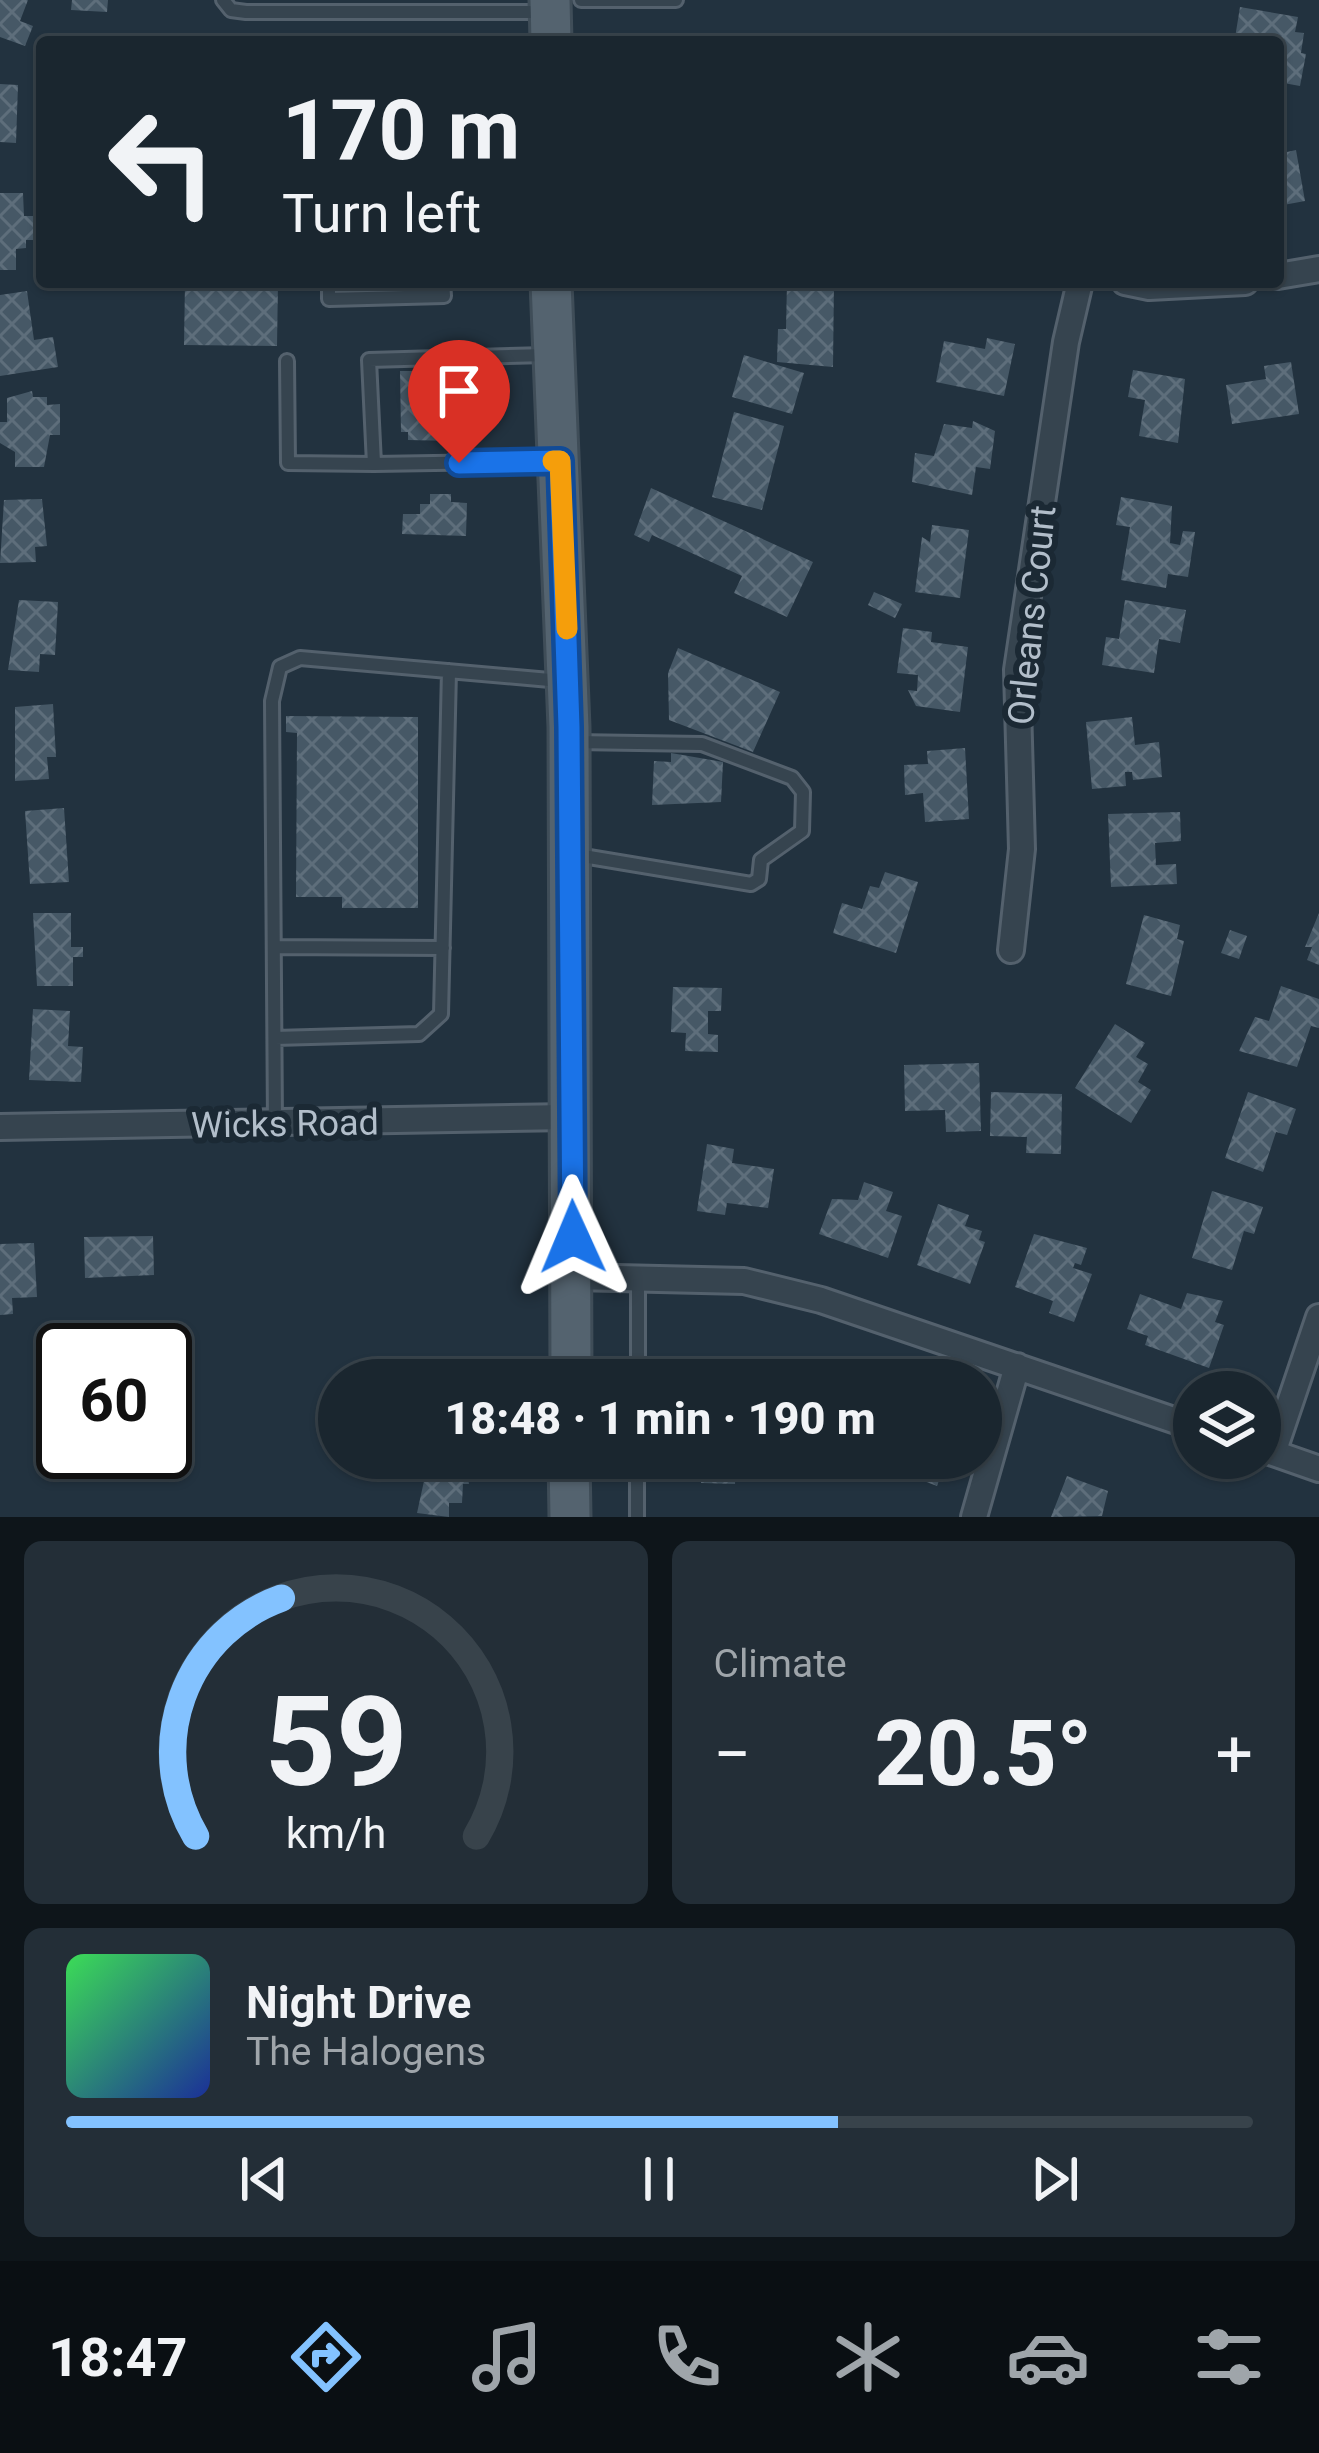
<!DOCTYPE html>
<meta charset="utf-8">
<style>
body{margin:0;font-family:Roboto,sans-serif;background:#232e37;color:#f1f3f6;height:100vh;display:flex;flex-direction:column;font-size:45px;white-space:nowrap}
*{box-sizing:border-box;margin:0}
p{font-size:39px;color:#9fa5aa}
.icon{flex:none;width:66px;height:66px;fill:none;stroke:currentColor;stroke-width:2;stroke-linecap:round;stroke-linejoin:round}
.map{position:relative;height:1517px;overflow:hidden}
.panel{display:flex;flex-direction:column;gap:24px;padding:24px;background:#0e151a;flex:1}
.panel>*{flex:none}
.guide{position:absolute;left:36px;top:36px;width:1248px;height:252px;border-radius:12px;box-shadow:0 3px 9px #0004,0 0 0 3px #38434b;background:#1a262f;color:#f1f3f6;overflow:hidden}
.buttons{position:absolute;left:1173px;top:1371px;display:grid;gap:24px}
.buttons a{display:grid;place-items:center;width:108px;height:108px;border-radius:50%;background:#1a262f;box-shadow:0 3px 9px #0004,0 0 0 3px #38434b;font-size:60px}
.speed{position:absolute;left:36px;top:1323px;display:flex;gap:24px;font-size:60px;font-weight:700;text-align:center}
.speed>*{display:grid;place-content:center;width:156px;height:156px;border-radius:50%;background:#1a262f;box-shadow:0 3px 9px #0004,0 0 0 3px #38434b;line-height:1}
.speed .limit{border:6px solid #111;border-radius:18px;background:#fff;color:#111}
.pin{position:absolute;display:grid;place-items:center;width:102px;height:102px;color:#fff;margin:-123px -51px;border-radius:50% 50% 50% 0;rotate:-45deg;box-shadow:0 0 12px #0007}
.pin .icon{rotate:45deg}
.me{position:absolute;width:132px;margin:-66px;rotate:359deg;stroke-linejoin:round;filter:drop-shadow(0 0 9px #0008)}
.turn{display:flex;align-items:center;gap:42px;height:252px;padding:0 48px;font-size:54px}
.turn .icon{width:156px;height:156px;stroke-width:2.5}
.turn b{display:block;font-size:84px;line-height:102px}
.big{font-size:90px;font-weight:800;line-height:1.1}
.panel .card{flex:1;display:flex;flex-direction:column;justify-content:center;gap:18px;min-width:0;padding:0 42px;border-radius:18px;background:#232e37}
.panel .dial{align-items:center;gap:0}
.dial svg{height:312px;overflow:visible;fill:none;stroke:#38434b;stroke-width:7;stroke-linecap:round;text-anchor:middle}
.dial text{fill:#f1f3f6;stroke:none}
.song{display:flex;align-items:center;gap:36px}
.cover{width:144px;height:144px;border-radius:18px;background:linear-gradient(135deg,hsl(130 70% 55%),hsl(230 70% 35%))}
.played{height:12px;border-radius:6px;background:linear-gradient(90deg,#83c2ff 65%,#38434b 65%)}
.keys{display:flex;justify-content:space-around;direction:ltr}
.heat{display:flex;justify-content:space-between;align-items:center;font-size:66px;direction:ltr}
.panel .tiles{flex:1;display:grid;gap:24px;grid-template-columns:1fr 1fr}
.card:last-child{grid-column:span 2}
.trip{position:absolute;left:318px;top:1359px;width:684px;height:120px;border-radius:60px;background:#1a262f;box-shadow:0 3px 9px #0004,0 0 0 3px #38434b;font-weight:800;line-height:120px;text-align:center}
.tab-bar{display:flex;height:192px;justify-content:space-around;align-items:center;background:#0a0f13;color:#9fa5aa}
.tab-bar .icon{width:84px;height:84px}
.tab-bar .current{color:#83c2ff}
.tab-bar b{font-size:54px;color:#f1f3f6}
.map>svg:first-child{display:block}
.building{fill:url(#building-cross-hatch)}
.lines{fill:none;stroke-linecap:round;stroke-linejoin:round}
.lane-casing{stroke:#54616d;stroke-width:18}
.street-casing{stroke:#54616d;stroke-width:30}
.primary-casing{stroke:#3f4d58;stroke-width:45}
.lane{stroke:#36444f;stroke-width:12}
.street{stroke:#36444f;stroke-width:24}
.primary{stroke:#54636f;stroke-width:39}
.route-casing{stroke:#114b97;stroke-width:30}
.route{stroke:#1a73e8;stroke-width:21}
.slow{stroke:#f59e0b;stroke-width:21}
.labels{text-anchor:middle;stroke-width:12;stroke-linejoin:round;paint-order:stroke}
.street-label{font-size:36px;fill:#b2beca;stroke:#1b2934}
</style>
<div class="map">
<svg width="1319" height="1517" viewBox="0 0 1319 1517">
<defs>
<pattern id="building-cross-hatch" width="8" height="8" patternUnits="userSpaceOnUse" patternTransform="scale(3)"><rect width="8" height="8" fill="#465866"/><path d="M0 0l8 8M0 8l8-8" fill="none" stroke="#5e6e7b"/></pattern>
</defs>
<rect width="100%" height="100%" fill="#22323f"/>
<path class="building" d="M0,0H28L20,21L33,26L25,46L0,37Z
M72,0H108L107,12L71,10Z
M1240,7L1298,17L1295,32L1304,33L1301,53L1306,54L1300,86L1278,82V42L1235,38Z
M0,84L18,85L16,143L0,142Z
M1296,150L1305,201L1278,206V154Z
M0,193H23L24,216H34V240H26V248L16,249V270H0Z
M185,282H278L277,346L184,345Z
M787,282H834L833,367L777,362L778,329H786Z
M27,291L34,340L53,337L58,367L0,376V295Z
M987,338L1015,344L1004,396L936,382L944,341L985,349Z
M744,355L804,373L792,414L732,397Z
M1291,362L1299,414L1232,424L1226,385L1266,379L1264,366Z
M1133,370L1185,379L1178,443L1139,436L1145,400L1128,397Z
M400,371H453V441L408,440V432H401Z
M32,391L33,397H47V405L60,404V435H50L44,467H15V452L0,443V422H7V398Z
M734,412L784,426L762,510L712,497Z
M973,421L995,431L990,469L976,467L972,495L912,482L915,453L934,456L944,424L972,428Z
M651,488L813,562L787,617L734,593L742,576L652,535L649,542L634,535Z
M430,494H451V502L467,503L466,536L402,534L403,514H420V504H430Z
M1121,497L1172,506L1170,543L1180,545L1183,531L1195,532L1188,577L1168,574L1166,588L1121,580L1130,527L1116,525Z
M42,499L47,546L35,547L36,562L0,563L4,500Z
M932,525L969,530L960,598L915,592L922,537L930,542Z
M874,592L902,604L895,618L868,605Z
M19,600L58,602L55,655L40,654L39,672L8,670Z
M1125,600L1186,610L1180,643L1159,639L1154,673L1102,665L1106,637L1119,639Z
M903,628L932,632L931,642L968,647L960,712L916,706L908,690L917,691L918,675L897,673Z
M678,648L780,692L753,752L669,720L668,673Z
M53,704L56,757H47L49,779L15,781V707Z
M286,716L418,717V908H342V897H296L297,733L286,732Z
M1132,717L1135,745L1159,742L1162,777L1133,780L1132,772H1125L1126,786L1092,789L1086,722Z
M965,748L969,819L925,822L923,793L905,795L904,765L928,764L927,751Z
M671,753L723,762L721,802L652,805L654,761L671,762Z
M64,808L69,882L30,884L25,811Z
M1180,812L1181,841L1155,843L1156,865L1176,864L1177,884L1111,887L1108,814Z
M885,872L918,882L896,953L833,933L842,903L862,909L870,886L879,888Z
M33,913H71V947H83V957H73V986H37Z
M1319,913V965L1307,960L1312,947H1305Z
M1144,915L1180,925L1177,939L1184,941L1171,996L1126,984Z
M1230,930L1247,936L1239,959L1221,953Z
M1281,986L1319,999V1028L1311,1026L1297,1067L1239,1051L1255,1017L1269,1021Z
M673,987L722,988L721,1011H708V1034L718,1035V1052L685,1051L686,1033L671,1032Z
M33,1009L70,1011L68,1046L83,1047L81,1082L29,1080Z
M1115,1024L1145,1043L1136,1057L1148,1064L1138,1082L1151,1090L1131,1123L1075,1088Z
M979,1063L981,1131L946,1132L945,1110L905,1111L904,1065Z
M991,1092L1062,1094L1061,1154L1026,1153L1027,1137L990,1136Z
M1248,1092L1296,1109L1287,1135L1276,1132L1263,1172L1225,1158Z
M707,1144L734,1149L732,1163L774,1169L768,1208L727,1203L725,1215L697,1211Z
M864,1182L893,1192L886,1211L902,1216L888,1258L819,1234L832,1199L858,1200Z
M1212,1191L1263,1207L1254,1234L1244,1231L1232,1270L1192,1258Z
M938,1204L969,1215L965,1226L982,1231L979,1240L985,1242L970,1284L917,1265Z
M1034,1234L1087,1248L1081,1265L1075,1263L1073,1268L1092,1274L1074,1322L1049,1313L1053,1301L1015,1287Z
M153,1236L154,1275L85,1278L84,1237Z
M34,1243L37,1297L12,1298L13,1314L0,1315V1244Z
M1187,1293L1223,1301L1215,1322L1224,1325L1209,1368L1145,1345L1148,1336L1127,1329L1140,1294L1181,1309Z
M696,1370L743,1371V1380H695Z
M403,1458H464L469,1484H463L462,1503H449V1517L417,1513L424,1481L402,1480Z
M702,1458H736L735,1484L701,1483Z
M878,1458H939L945,1464L937,1486L876,1463Z
M1067,1476L1108,1491L1102,1516L1051,1517Z"/>
<g class="lines">
<defs>
<path id="lane" d="M223,0L231,10L246,12H546
M581,0H676
M329,282V299L444,296L443,282
M546,355L369,360L374,464L553,461
M287,361L288,463L374,464
M574,742L702,744L792,778L803,792L802,831L761,860L759,879L751,884L577,855
M274,947L443,948
M275,1038L419,1034L441,1014L449,671
M275,1124L272,701L280,667L300,658L561,681
M638,1380V1279
M637,1517V1458"/>
<path id="street" d="M1278,276L1319,269
M1125,282L1149,287L1245,282
M1011,950L1022,849L1017,670L1066,342L1080,282
M0,1127L570,1117
M574,1277L744,1281L821,1300L1194,1427
M1262,1449L1319,1469
M1273,1453L1319,1317
M974,1517L1017,1366"/>
<path id="primary" d="M550,0L551,42
M551,282L569,727L571,1380
M569,1458L570,1517"/>
</defs>
<use href="#lane" class="lane-casing"/>
<use href="#street" class="street-casing"/>
<use href="#primary" class="primary-casing"/>
<use href="#lane" class="lane"/>
<use href="#street" class="street"/>
<use href="#primary" class="primary"/>
</g>
<g class="lines">
<defs>
<path id="route" d="M459,463L560,461L569,727L573,1237"/>
</defs>
<use href="#route" class="route-casing"/>
<use href="#route" class="route"/>
<path class="slow" d="M553,461H560L567,629"/>
</g>
<g class="labels">
<g class="street-label">
<text transform="translate(1031 615) rotate(-84)" y="13">Orleans Court</text>
<text transform="translate(285 1123) rotate(-1)" y="13">Wicks Road</text>
</g>
</g>
</svg>
<div class="buttons">
<a><svg class="icon" aria-label="layers" viewBox="0 0 24 24"><path d="M12 4l9 5-9 5-9-5zM3 14l9 5 9-5"/></svg></a>
</div>
<div class="speed"><div class="limit">60</div></div>
<div class="pin" style="left:459px;top:463px;background:#d93025"><svg class="icon" aria-label="arrive" viewBox="0 0 24 24"><path d="M6 21V4h12l-3 4 3 4H6"/></svg></div>
<svg class="me" style="left:573px;top:1237px" viewBox="-20 -20 40 40"><path d="M0-17L14 15 0 8-14 15z" fill="#1a73e8" stroke="#fff" stroke-width="4"/></svg>
<div class="trip">18:48 · 1 min · 190 m</div>
<div class="guide">
<div class="turn"><svg class="icon" aria-label="left" viewBox="0 0 24 24"><path d="M17 20v-9H6M10 6l-5 5 5 5"/></svg><div><b>170 m</b>Turn left</div></div>
</div>
</div>
<section class="panel">
<div class="tiles">
<div class="card dial"><svg viewBox="0 0 100 80">
<path d="M14 69A42 42 0 1 1 86 69"/>
<path d="M14 69A42 42 0 0 1 36 8" stroke="#83c2ff"/>
<text x="50" y="56" font-size="32" font-weight="700">59</text>
<text x="50" y="72" font-size="11">km/h</text>
</svg></div>
<div class="card"><p>Climate</p>
<div class="heat"><a>−</a><b class="big">20.5°</b><a>+</a></div>
</div>
<div class="card">
<div class="song"><i class="cover"></i><div><b>Night Drive</b><p>The Halogens</p></div></div>
<div class="played"></div>
<div class="keys"><svg class="icon" aria-label="previous" viewBox="0 0 24 24"><path d="M18 5L8 12l10 7zM5 5v14"/></svg><svg class="icon" aria-label="pause" viewBox="0 0 24 24"><path d="M8 5v14M16 5v14"/></svg><svg class="icon" aria-label="next" viewBox="0 0 24 24"><path d="M6 5l10 7-10 7zM19 5v14"/></svg></div>
</div>
</div>
</section>
<nav class="tab-bar">
<b>18:47</b>
<svg class="icon current" aria-label="directions" viewBox="0 0 24 24"><path d="M12 3l9 9-9 9-9-9zM9 14v-3h6M13 9l2 2-2 2"/></svg>
<svg class="icon" aria-label="music" viewBox="0 0 24 24"><path d="M9 18V5l10-2v13"/><circle cx="6" cy="18" r="3"/><circle cx="16" cy="16" r="3"/></svg>
<svg class="icon" aria-label="phone" viewBox="0 0 24 24"><path d="M5 4h4l2 5-3 2q2 4 5 5l2-3 5 2v4C11 20 4 13 5 4z"/></svg>
<svg class="icon" aria-label="climate" viewBox="0 0 24 24"><path d="M12 3v18M4 7l16 10M4 17L20 7"/></svg>
<svg class="icon" aria-label="car" viewBox="0 0 24 24"><path d="M5 17H2v-5l4-1 3-4h7l3 4 3 1v5h-3M9 17h6M6 11h13"/><circle cx="7" cy="17" r="2"/><circle cx="17" cy="17" r="2"/></svg>
<svg class="icon" aria-label="filters" viewBox="0 0 24 24"><path d="M4 7h16M4 17h16"/><circle cx="9" cy="7" r="2"/><circle cx="15" cy="17" r="2"/></svg>
</nav>
